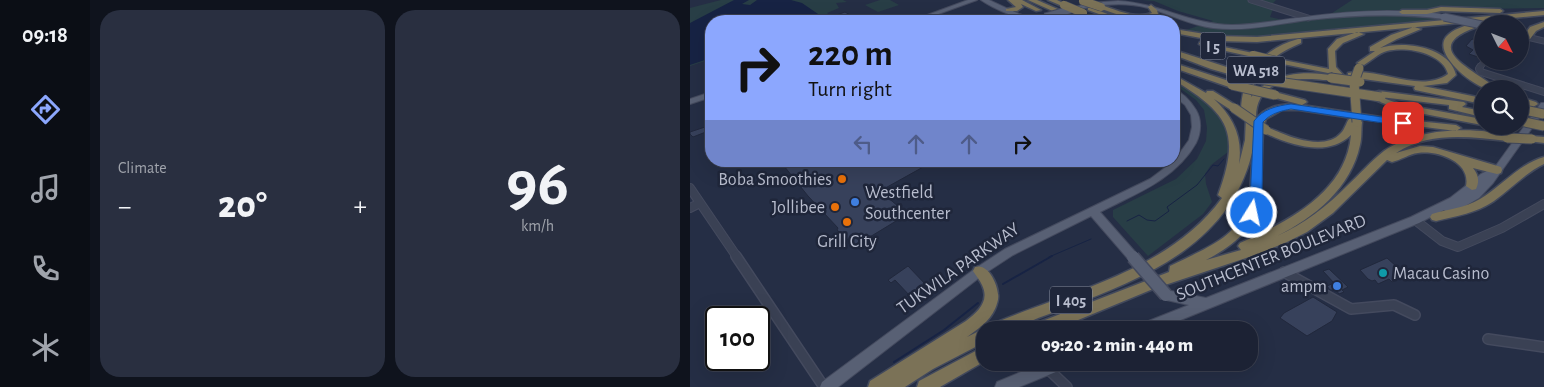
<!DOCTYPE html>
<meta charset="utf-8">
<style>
body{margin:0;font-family:"Alegreya Sans",sans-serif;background:#292f40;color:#f1f3f6;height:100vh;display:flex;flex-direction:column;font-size:19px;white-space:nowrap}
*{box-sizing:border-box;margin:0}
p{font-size:16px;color:#a0a4ac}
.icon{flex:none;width:28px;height:28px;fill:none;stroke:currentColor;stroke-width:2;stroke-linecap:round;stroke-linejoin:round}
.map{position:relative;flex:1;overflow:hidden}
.side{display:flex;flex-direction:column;gap:10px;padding:10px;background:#0f131d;width:600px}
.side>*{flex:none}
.hud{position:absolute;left:15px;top:15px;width:475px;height:152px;border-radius:20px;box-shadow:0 5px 20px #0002,0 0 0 1px #3a3f4f;background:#8ca7fe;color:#111;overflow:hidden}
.needle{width:32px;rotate:132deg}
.buttons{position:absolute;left:784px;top:15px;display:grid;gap:10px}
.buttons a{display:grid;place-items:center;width:55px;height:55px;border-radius:50%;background:#1c2234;box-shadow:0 5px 20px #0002,0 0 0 1px #3a3f4f;font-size:25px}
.speed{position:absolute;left:15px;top:306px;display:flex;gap:10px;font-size:25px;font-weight:700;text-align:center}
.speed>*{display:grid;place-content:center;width:65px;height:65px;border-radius:50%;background:#1c2234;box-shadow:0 5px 20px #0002,0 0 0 1px #3a3f4f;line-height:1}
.speed .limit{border:2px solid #111;border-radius:8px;background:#fff;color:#111}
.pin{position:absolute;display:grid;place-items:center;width:42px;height:42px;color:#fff;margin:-21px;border-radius:10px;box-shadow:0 2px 8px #0006}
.me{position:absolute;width:55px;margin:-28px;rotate:10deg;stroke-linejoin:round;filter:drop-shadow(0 0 4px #0008)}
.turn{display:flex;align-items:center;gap:18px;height:105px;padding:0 20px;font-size:22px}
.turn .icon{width:65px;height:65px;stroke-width:2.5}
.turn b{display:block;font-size:35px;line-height:42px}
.lanes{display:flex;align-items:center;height:48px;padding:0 20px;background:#0003;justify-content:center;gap:25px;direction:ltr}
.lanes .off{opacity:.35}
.big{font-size:38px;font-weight:800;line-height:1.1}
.side .tile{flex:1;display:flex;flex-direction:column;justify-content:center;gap:8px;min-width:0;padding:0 18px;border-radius:20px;background:#292f40}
.side .dial{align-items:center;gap:0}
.dial b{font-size:65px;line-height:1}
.heat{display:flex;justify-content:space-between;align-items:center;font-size:28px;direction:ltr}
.side .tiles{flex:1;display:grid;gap:10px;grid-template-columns:repeat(2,1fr)}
.trip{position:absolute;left:286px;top:321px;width:282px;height:50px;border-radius:20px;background:#1c2234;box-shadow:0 5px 20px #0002,0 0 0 1px #3a3f4f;font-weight:800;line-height:50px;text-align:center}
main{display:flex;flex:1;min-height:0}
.tab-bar{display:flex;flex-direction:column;width:90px;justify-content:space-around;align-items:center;background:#0b0e15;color:#a0a4ac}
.tab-bar .icon{width:35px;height:35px}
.tab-bar .current{color:#8ca7fe}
.tab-bar b{font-size:22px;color:#f1f3f6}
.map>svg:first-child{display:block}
.green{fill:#283e46}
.water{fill:#172344}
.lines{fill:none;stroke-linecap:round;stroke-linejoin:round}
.stream-far1{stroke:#172344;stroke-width:1}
.stream{stroke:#172344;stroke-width:2}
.building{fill:#37415b;stroke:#21283c}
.minor-far3-casing{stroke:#444a5e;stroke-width:7}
.minor-far2-casing{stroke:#444a5e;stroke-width:8}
.minor-far1-casing{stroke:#444a5e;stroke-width:10}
.minor-casing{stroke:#444a5e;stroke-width:12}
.major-casing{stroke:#444a5e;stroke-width:2}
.highway-casing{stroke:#42495c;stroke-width:3}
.minor-far3{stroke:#3a4154;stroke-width:5}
.minor-far2{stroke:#3a4154;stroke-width:6}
.minor-far1{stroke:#3a4154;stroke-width:8}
.minor{stroke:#3a4154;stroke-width:9}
.major{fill:#586074;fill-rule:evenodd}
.highway{fill:#7b7257;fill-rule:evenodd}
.major-bridge-far1-casing{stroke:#444a5e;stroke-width:9;stroke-linecap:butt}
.major-bridge-casing{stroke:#444a5e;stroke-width:15;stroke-linecap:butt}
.highway-bridge-far1-casing{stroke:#42495c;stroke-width:9;stroke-linecap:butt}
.highway-bridge-casing{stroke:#42495c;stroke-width:11;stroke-linecap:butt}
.major-bridge-far1{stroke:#586074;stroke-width:7}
.major-bridge{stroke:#586074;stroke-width:12}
.highway-bridge-far1{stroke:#7b7257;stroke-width:8}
.highway-bridge{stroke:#7b7257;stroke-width:9}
.route{fill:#1a73e8;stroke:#114b97}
.food-dot{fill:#e8710a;stroke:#1f263a;stroke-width:2}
.shop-dot{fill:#3f7fe0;stroke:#1f263a;stroke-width:2}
.culture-dot{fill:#0f9aa8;stroke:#1f263a;stroke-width:2}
.labels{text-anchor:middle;stroke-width:5;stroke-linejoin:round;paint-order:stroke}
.shield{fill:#1f263a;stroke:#8a90a2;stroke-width:1}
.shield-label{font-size:16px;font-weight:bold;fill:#b8bdce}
.poi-label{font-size:18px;fill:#b8bdce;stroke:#1f263a;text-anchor:end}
.street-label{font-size:18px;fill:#b8bdce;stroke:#1f263a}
</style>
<main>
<nav class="tab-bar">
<b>09:18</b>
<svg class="icon current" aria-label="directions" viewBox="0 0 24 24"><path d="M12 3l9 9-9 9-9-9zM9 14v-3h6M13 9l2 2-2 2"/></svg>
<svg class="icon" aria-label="music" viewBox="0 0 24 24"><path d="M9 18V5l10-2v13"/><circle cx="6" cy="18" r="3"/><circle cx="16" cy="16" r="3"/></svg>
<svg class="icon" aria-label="phone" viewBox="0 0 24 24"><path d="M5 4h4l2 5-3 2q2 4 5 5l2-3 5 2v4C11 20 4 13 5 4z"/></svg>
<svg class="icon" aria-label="climate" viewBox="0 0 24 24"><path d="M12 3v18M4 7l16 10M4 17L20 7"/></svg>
</nav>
<section class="side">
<div class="tiles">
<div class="tile"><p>Climate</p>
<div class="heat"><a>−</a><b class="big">20°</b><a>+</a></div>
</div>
<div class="tile dial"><b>96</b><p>km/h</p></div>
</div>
</section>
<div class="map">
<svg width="854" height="387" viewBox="0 0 854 387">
<rect width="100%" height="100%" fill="#252e45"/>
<path class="green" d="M31,0H153L157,2L146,3L149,8L137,13L144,19L136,21H21V59L0,66V8Z
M190,0H200L209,5L188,12L175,5Z
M452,0H586L579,7L583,9L580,17L601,22L633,19L662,0H854V8L790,9L746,7L737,10H703V13L760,20L629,30L567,39L521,36L496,30L523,21L488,11L464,1Z
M484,78C510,92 543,119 538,152L521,165L515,174L516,184L522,202L513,214L458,256L423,217V210L486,179L507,159L516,141L517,128L514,110L506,100L484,84Z"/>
<path class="water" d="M44,0H59L52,4L60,5L67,0H101L112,3L131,16L133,20L131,21H21V58L0,65V23Z"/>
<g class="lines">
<path class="stream-far1" d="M437,221L449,215L457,220L465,221L479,211L477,207L507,185L523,165L528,166L534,159
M359,257L401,239"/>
<path class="stream" d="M313,284L362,256
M204,362L254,330L288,303"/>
</g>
<path class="building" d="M155,12L170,21H148L141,17Z
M782,39L792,41L791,58L779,54L783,50L776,46Z
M21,125V130L3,137L0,134V132Z
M90,161H244L190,191L209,207L208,209L216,215L165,246L147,230L148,228L118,196Z
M697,258L716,275L702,282L699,279L688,284L685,280L682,281L678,279L670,270Z
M218,266L237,286L221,297L205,280L201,283L198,280Z
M639,269L658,287L652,290L654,292L649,294L646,290H640L637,286L644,283L633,271Z
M623,297L647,312L642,321L617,336L590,318L594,313Z"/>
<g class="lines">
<defs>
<path id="minor-far3" d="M561,0L618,18
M837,37L854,41
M789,68L795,61"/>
<path id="minor-far2" d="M790,67L789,69L791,72L854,92"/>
<path id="minor-far1" d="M0,188L47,257
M0,208L10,203
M725,220L752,241L768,247L812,228L854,204"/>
<path id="minor" d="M46,256L134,387
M594,272L661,309L704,305L725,315
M798,339L854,347
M358,369L377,387"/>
<path id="major" d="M278,0H287L229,21H221Z
M291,0H299L329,14L349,20C337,24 302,8 291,0Z
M428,1C469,3 502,25 542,25C566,25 590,20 614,17C652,12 690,9 728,12C737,13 750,12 757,17L754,19C708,13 663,15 618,20C586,24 555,32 523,28C500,25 480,14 458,8C431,1 405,5 379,12L376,10L399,3Z
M484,90C494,93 501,102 506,110C512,120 511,133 506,143C485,180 445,194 410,212L447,254L449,257L447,260L443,262L439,260L401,216L323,255L294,274L148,387H130L132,382L286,268L315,249L460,179L484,161L499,140L502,127L501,115L495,105L484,96Z
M21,92V97L0,104V99Z
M851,103H854V111L803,183L789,198L763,213L759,214L754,210L729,223L466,330H445L446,326L499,305L472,299L470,295L472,291L476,290L516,298L721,217L760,198L791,174L805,167Z
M355,362H380L378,367L329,387H305L307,382Z"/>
<path id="highway" d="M318,0H332L351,10L346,11L331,4L333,7L327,11H316V9L326,7Z
M338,0H347L395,21H385Z
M358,0H367L377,5L372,6Z
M411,5C427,10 444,19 462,13L458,7L461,5L467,10L468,14C451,26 427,14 409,8V6Z
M751,7L810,9L813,11L810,13L751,11L737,14H712L709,12L712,10H737Z
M398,8H402L420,15L417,17L398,10Z
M854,11V15L567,42L527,41L484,33V29L527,36L567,37Z
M854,22V27L846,31L840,39H834L833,37L840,27Z
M784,23H787V27C727,48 786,70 807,89C804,89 799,89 795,88C781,84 743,54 756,37C763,29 774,26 784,23Z
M724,27L731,29L707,39L690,48C714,40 760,47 766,75L757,83L733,86L792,98V104L725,90L724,88L725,86L658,77V73C689,67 731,94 758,74C753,53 716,46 697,51C689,53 682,60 674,65L667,63L685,51H680V47L701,35Z
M667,32L674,34L653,43L645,51L646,67L658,80V84H652L642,72L638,73L588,63L584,61L588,59L639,69L638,49L647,39Z
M608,39H611V43C585,54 565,68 561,97C580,73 615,70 644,76L645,78C639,82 630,79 622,79C594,78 565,85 566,119C577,105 596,103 612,105L582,97L581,95L585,92L615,100L617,102L612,105L697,118L766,125L771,128L766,131L663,118L672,122C671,130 672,138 670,145C661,188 624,218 587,236C614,224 637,206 658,185C670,174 681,161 694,151C727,128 782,126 821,136L822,138L821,140L817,141C780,137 740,131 706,153L730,146L743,147L811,167L812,170L811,173L807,174L783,168C788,174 790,181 786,189L782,190L776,186C781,162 748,150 728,153C719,154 711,160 702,162L697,160L643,213L617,232L597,242L568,254L463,289L364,330H340L342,325L479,272L480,266C545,235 562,229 562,153C540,243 457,277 378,307C365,312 352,316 339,322C333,324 327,328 322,330C314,332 303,330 295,330V342L243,369L215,387H178L180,381L276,321C288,312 300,301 292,285C290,280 286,276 283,271L285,267C298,263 307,283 308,294C309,299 307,304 305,309C299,322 288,329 277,337L295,328L298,329L300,325C379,291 478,272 532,198L528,195C551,132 539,114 484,80V75L516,93L517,91H523L547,106V110H541L524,99C543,117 553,137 549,164L555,140L556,117L551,114C551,75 570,50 608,39ZM592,110H609L662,118L659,119C656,123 655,129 651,133C637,149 608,140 591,133C585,131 580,127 573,128L576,119ZM573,132C599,145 637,158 661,135C656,193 597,222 550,243L548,246L551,250L516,260C581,227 569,194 573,132Z
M510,42L563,53L567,55L563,57L513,46L509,44Z
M484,50L552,72L553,74L549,77L521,69L484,55Z
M484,63L545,83L546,85L542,88L539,87L484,68Z
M689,91L774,102L776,104L772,107L792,111V117L759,109V105L690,97L710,104L792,119V125L708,109L675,96L679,93L685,95L686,92Z
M830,97L846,102L848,104L843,107L830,103Z
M813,126H829L830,127L825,130Z
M842,136L854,137V143L838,141L837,139Z
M854,157V164C835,173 821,189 804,201C787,213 766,216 746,221L742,220L740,217L742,214C758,209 775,208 790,199C812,186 829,164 854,157Z
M295,346V361L250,387H227L229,381Z"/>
</defs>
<use href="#minor-far3" class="minor-far3-casing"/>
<use href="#minor-far2" class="minor-far2-casing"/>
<use href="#minor-far1" class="minor-far1-casing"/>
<use href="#minor" class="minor-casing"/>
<use href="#major" class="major-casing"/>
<use href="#highway" class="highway-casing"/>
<use href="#minor-far3" class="minor-far3"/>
<use href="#minor-far2" class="minor-far2"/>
<use href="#minor-far1" class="minor-far1"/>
<use href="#minor" class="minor"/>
<use href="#major" class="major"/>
<use href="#highway" class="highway"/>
<defs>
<path id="major-bridge-far1" d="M355,17L379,10
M754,17L792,25
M335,21L347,20"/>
<path id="major-bridge" d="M443,257L476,295"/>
<path id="highway-bridge-far1" d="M393,1L411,7
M374,5L393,13
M563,55L588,61"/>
<path id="highway-bridge" d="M541,75L691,97
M641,78L670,82
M542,85L585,95
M544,108L576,130
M830,109L854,114
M830,121L854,126
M667,122L664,82L669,68
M817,138L842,139"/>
</defs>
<use href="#major-bridge-far1" class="major-bridge-far1-casing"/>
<use href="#major-bridge" class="major-bridge-casing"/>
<use href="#highway-bridge-far1" class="highway-bridge-far1-casing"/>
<use href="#highway-bridge" class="highway-bridge-casing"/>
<use href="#major-bridge-far1" class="major-bridge-far1"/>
<use href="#major-bridge" class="major-bridge"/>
<use href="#highway-bridge-far1" class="highway-bridge-far1"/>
<use href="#highway-bridge" class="highway-bridge"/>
</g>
<path class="route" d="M601,104L713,120L718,123L713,126L601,109C591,111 581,113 573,122L572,200L567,216H558L556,213L560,200L564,121C573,109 586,106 601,104Z"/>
<g class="food-dot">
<circle cx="152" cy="179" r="5"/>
<circle cx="145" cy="207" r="5"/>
<circle cx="157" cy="222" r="5"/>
</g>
<g class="shop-dot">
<circle cx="165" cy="202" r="5"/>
<circle cx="647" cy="286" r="5"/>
</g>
<circle class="culture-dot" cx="693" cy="273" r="5"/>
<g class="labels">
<g class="shield">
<rect x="510.5" y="32.5" width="25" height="27" rx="4"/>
<rect x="537" y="56.5" width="58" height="27" rx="4"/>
<rect x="360" y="286.5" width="42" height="27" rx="4"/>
</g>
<g class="shield-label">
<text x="523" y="52">I 5</text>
<text x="566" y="76">WA 518</text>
<text x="381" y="306">I 405</text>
</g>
<g class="poi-label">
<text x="142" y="185">Boba Smoothies</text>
<text x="175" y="198" text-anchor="start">Westfield<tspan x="175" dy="21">Southcenter</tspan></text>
<text x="135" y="213">Jollibee</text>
<text x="157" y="247" text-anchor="middle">Grill City</text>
<text x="703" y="279" text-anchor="start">Macau Casino</text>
<text x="637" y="292">ampm</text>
</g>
<g class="street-label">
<text transform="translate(581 257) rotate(-22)" y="6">SOUTHCENTER BOULEVARD</text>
<text transform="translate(268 268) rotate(-35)" y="6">TUKWILA PARKWAY</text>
</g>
</g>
</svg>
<div class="buttons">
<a><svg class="needle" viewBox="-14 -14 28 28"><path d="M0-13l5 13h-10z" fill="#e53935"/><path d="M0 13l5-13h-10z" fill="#a0a4ac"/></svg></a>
<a><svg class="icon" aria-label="search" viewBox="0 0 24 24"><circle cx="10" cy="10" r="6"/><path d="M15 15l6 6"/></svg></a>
</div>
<div class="speed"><div class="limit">100</div></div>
<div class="pin" style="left:713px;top:123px;background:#d93025"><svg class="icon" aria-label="arrive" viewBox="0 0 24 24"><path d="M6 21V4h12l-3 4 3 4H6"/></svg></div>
<svg class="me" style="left:562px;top:213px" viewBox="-20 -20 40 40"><circle r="17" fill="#1a73e8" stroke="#fff" stroke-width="3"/><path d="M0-11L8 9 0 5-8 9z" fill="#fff"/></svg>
<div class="trip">09:20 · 2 min · 440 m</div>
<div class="hud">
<div class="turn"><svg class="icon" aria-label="right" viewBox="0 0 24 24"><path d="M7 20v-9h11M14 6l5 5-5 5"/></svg><div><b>220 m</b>Turn right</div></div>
<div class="lanes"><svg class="icon off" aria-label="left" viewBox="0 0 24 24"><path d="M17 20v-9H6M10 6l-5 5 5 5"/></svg><svg class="icon off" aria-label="ahead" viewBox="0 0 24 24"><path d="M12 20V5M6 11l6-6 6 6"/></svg><svg class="icon off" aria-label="ahead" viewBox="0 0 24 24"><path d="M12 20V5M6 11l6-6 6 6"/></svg><svg class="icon" aria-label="right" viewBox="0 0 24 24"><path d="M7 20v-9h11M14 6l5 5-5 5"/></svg></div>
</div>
</div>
</main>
